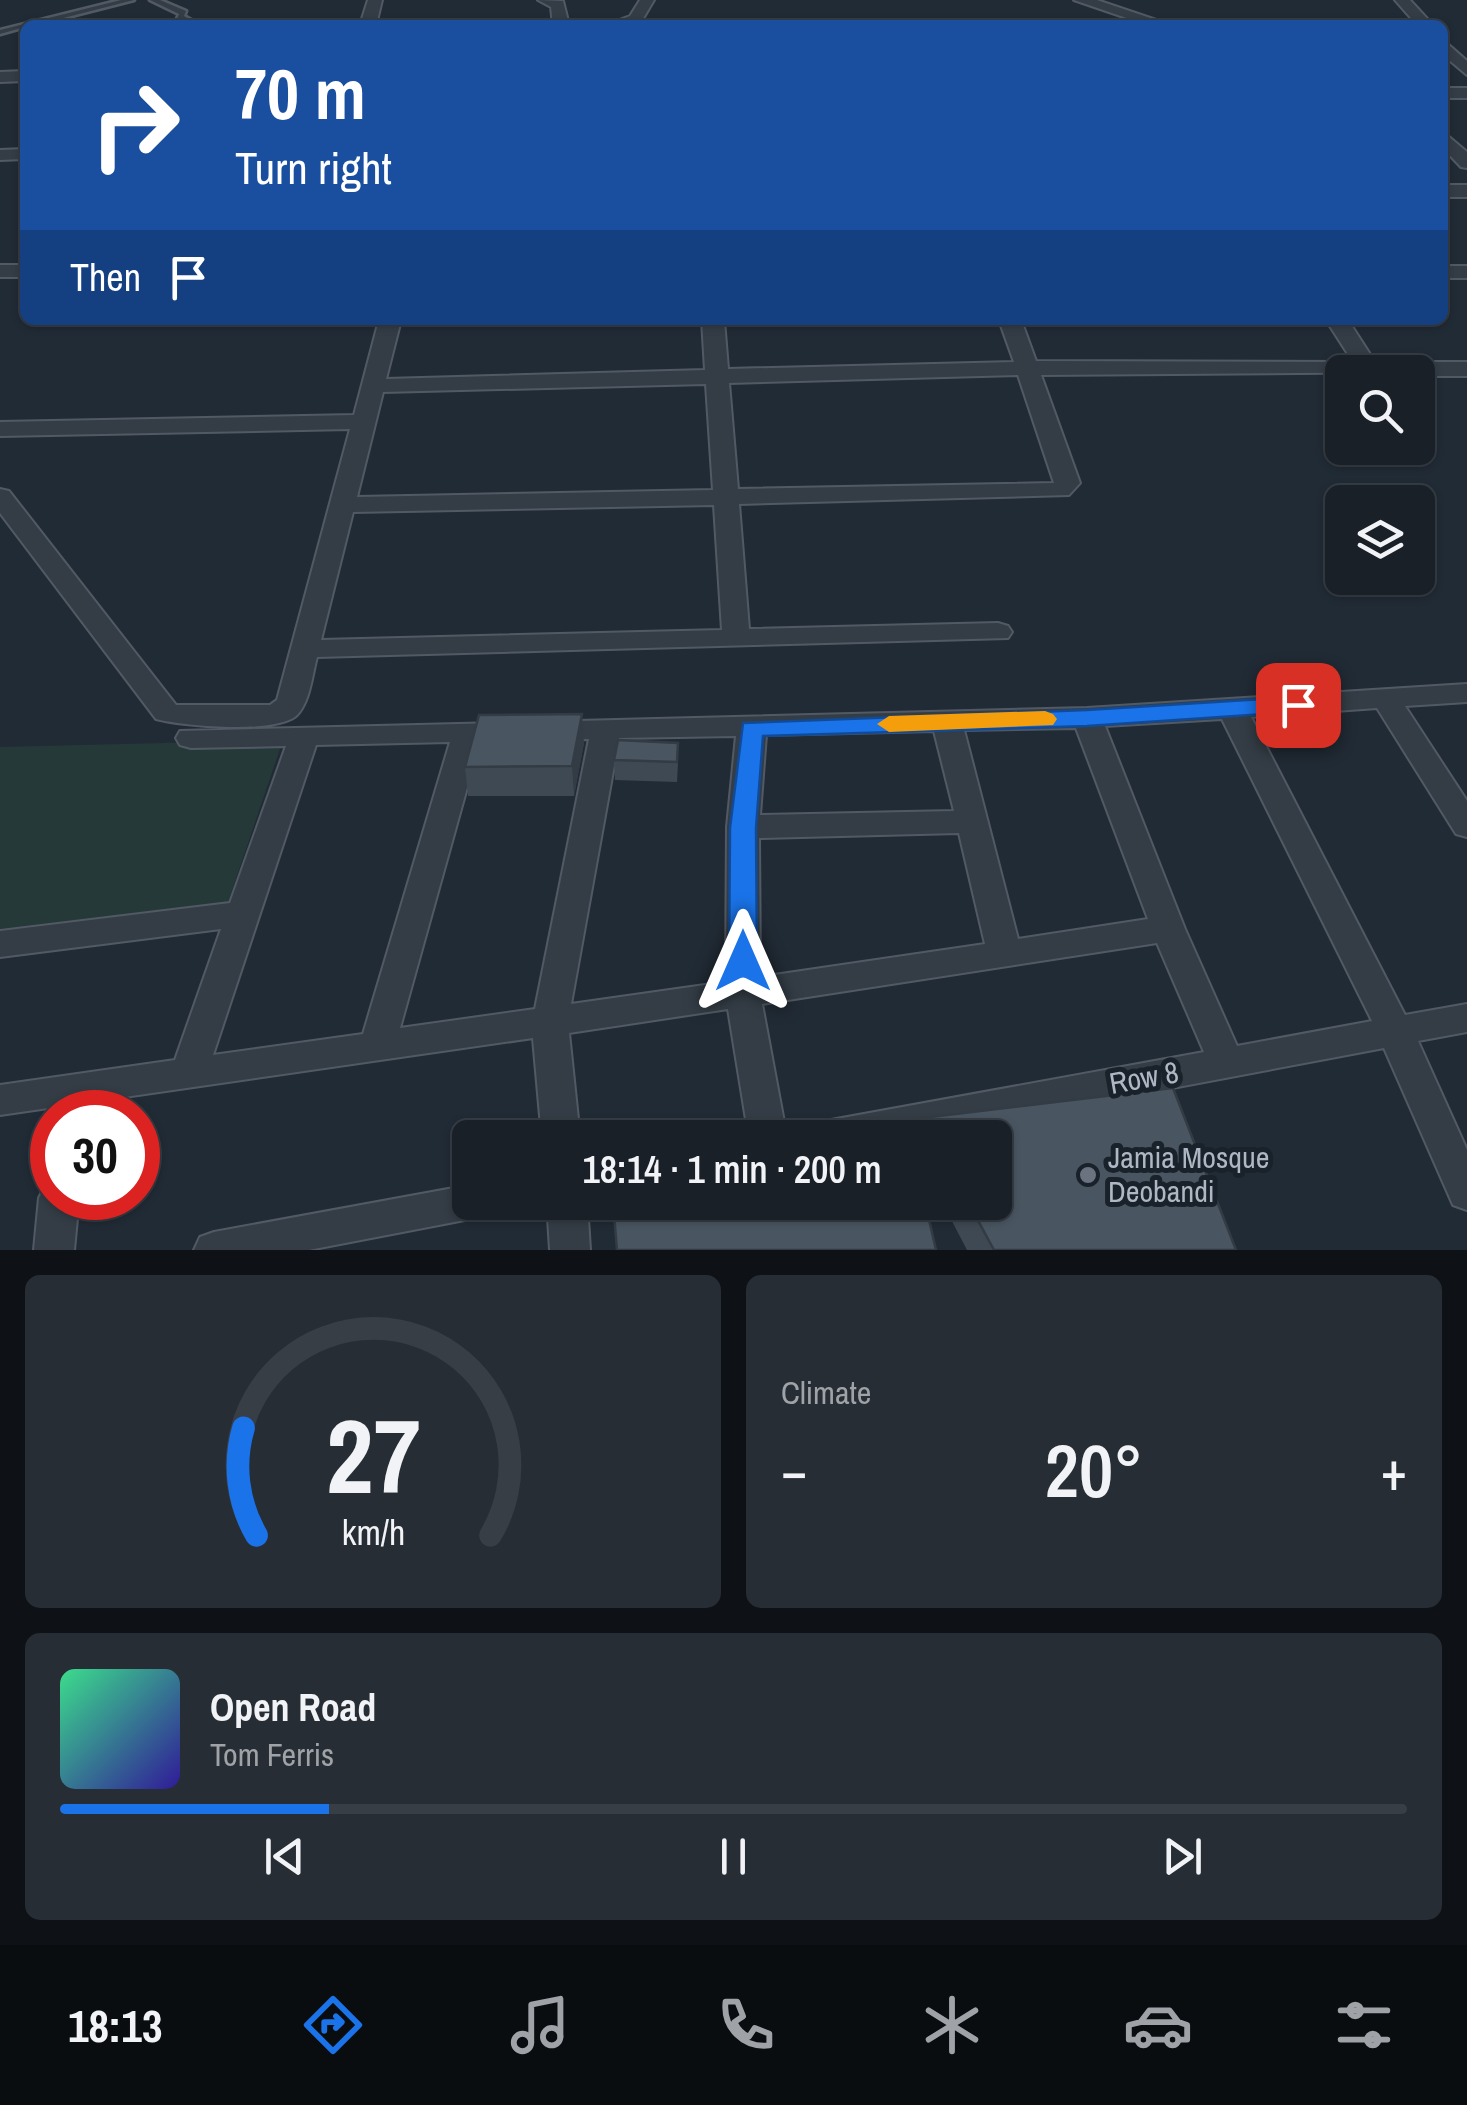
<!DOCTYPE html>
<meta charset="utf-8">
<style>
body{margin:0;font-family:"Archivo Narrow",sans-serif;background:#262d34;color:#f1f3f6;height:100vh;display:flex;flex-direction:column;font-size:38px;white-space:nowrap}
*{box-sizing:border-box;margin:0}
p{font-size:32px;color:#9fa3a8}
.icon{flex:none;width:55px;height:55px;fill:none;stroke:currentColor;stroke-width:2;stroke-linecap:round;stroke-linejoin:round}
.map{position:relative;height:1250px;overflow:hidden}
.panel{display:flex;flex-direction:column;gap:25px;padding:25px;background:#0e1216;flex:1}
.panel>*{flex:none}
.banner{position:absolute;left:20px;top:20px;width:1428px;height:305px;border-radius:15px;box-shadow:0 2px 8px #0004,0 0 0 2px #373e45;background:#1a4fa0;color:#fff;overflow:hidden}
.controls{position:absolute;left:1325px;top:355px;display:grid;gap:20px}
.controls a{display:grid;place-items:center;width:110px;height:110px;border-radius:15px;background:#192028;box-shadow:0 2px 8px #0004,0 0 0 2px #373e45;font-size:50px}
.speed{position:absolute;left:30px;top:1090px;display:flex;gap:20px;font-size:50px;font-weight:700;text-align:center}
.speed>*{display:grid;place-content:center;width:130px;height:130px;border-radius:50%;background:#192028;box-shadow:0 2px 8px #0004,0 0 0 2px #373e45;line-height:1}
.speed .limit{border:15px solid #d22;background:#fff;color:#111}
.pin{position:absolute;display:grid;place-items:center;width:85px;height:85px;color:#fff;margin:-42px;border-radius:20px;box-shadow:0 5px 15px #0006}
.me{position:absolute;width:110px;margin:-55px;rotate:0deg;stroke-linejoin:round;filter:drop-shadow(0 0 8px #0008)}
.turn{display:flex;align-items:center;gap:35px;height:210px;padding:0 50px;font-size:45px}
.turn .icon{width:130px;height:130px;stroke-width:2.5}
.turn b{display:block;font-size:70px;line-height:85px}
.then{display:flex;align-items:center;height:95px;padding:0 50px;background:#0003;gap:20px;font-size:38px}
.big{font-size:75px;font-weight:600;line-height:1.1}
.panel .card{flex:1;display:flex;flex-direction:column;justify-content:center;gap:15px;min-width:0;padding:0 35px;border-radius:15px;background:#262d34}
.panel .dial{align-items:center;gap:0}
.dial svg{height:260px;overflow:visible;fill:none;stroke:#373e45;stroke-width:7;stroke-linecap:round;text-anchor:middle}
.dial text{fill:#f1f3f6;stroke:none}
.song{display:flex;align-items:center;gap:30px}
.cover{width:120px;height:120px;border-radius:15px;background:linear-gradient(135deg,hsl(150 70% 55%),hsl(250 70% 35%))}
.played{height:10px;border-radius:5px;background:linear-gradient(90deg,#1a73e8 20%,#373e45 20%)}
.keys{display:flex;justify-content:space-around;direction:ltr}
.heat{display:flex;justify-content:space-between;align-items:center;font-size:55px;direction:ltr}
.panel .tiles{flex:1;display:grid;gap:25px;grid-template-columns:1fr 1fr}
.card:last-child{grid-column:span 2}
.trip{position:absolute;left:452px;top:1120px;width:560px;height:100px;border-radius:15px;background:#192028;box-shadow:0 2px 8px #0004,0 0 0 2px #373e45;font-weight:600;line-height:100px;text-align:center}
.tabs{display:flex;height:160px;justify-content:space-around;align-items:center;background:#0a0d10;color:#9fa3a8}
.tabs .icon{width:70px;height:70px}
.tabs .on{color:#1a73e8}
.tabs b{font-size:45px;color:#f1f3f6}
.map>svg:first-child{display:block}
.green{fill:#253938}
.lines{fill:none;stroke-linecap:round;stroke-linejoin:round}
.service-casing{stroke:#515a64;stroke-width:5}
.minor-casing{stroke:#515a64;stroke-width:4}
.service{fill:#343d46;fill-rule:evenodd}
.minor{fill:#343d46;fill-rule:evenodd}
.wall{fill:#3f4953}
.shaded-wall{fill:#333c44}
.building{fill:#495561;stroke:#333c44;stroke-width:2.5}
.route{fill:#1a73e8;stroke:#114b97;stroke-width:2.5}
.slow{fill:#f59e0b}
.worship-dot{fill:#6b7280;stroke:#19222a;stroke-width:4}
.labels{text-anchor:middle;stroke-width:10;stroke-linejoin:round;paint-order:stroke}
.near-street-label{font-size:30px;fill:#aeb7c3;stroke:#19222a}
.near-poi-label{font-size:30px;fill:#aeb7c3;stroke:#19222a;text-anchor:start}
</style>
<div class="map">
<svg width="1467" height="1250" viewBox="0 0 1467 1250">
<rect width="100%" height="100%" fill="#212b35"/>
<path class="green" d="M283,740L228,902L0,929V747Z"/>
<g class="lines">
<defs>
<path id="service" d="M121,0H134L36,25H25V27L0,34V30Z
M150,0H160L186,11L184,16L200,25H190L177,19L179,14Z"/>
<path id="minor" d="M368,0H382L376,25H360Z
M538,0L563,1L569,25H553L551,7Z
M640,0H654L641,22L606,25L630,16Z
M1074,0H1097L1171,25H1147Z
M1395,0H1410L1433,25H1417Z
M1442,39L1467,61V75L1442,54Z
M25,71V81L0,82V72Z
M1442,88H1467V98H1442Z
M1442,131L1467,152V168L1461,167L1442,147Z
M25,149V159L0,160V150Z
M1442,185H1467V197H1442Z
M0,265H25V277H0Z
M1442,266H1467V278H1442Z
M379,320H401L386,379L705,370L702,320H724L728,369L1014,362L999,320H1021L1036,361L1353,362L1326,320H1348L1375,362H1467V376H1418V372L1041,375L1080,483L1069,495L739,504L749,629L998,623L1008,626L1012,632L1008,638L317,657C312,675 310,703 296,716C274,734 182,726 156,719L0,513V489L9,491L176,705H270L277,700L350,429L0,436V422L354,415ZM1018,375L1054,483L738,489L729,383ZM706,384L713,490L357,497L383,392ZM714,505L722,630L321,640L353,512Z
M1467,684V702L1405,706L1467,801V837L1456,834L1377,708L1251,717L1405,1015L1467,1004V1032L1418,1041L1467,1150V1210L1453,1205L1384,1048L908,1138H801L807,1127L820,1122L1204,1052L1157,943L762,1004L787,1138H749L728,1009L569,1033L580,1138H542L533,1038L0,1115V1085L175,1060L221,929L0,957V931L230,903L286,746L191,748L180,745L176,738L180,731L1087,708ZM1222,719L1372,1021L1237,1046L1185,929L1105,726ZM1076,728L1148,919L1018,939L964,730ZM934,731L954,811L760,815L766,735ZM736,736L727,827L726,982L571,1004L619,738ZM589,739L535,1009L400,1028L480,741ZM450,742L363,1034L213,1055L316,745ZM959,833L985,944L760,977L759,838Z
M52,1183V1198H79L74,1250H34L39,1198L45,1186Z
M470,1185V1202H489L484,1214L470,1219L309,1250H194L200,1237L214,1232Z
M547,1202H587L590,1250H550Z"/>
</defs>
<use href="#service" class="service-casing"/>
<use href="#minor" class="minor-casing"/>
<use href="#service" class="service"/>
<use href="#minor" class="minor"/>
</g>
<path class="wall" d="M584,743L574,796H468L465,767Z
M614,760L678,763L677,782L615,780Z
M1173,1088L1236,1250H967L942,1202H995V1138H920L922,1118Z"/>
<path class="shaded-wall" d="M582,714L584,743L574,796L572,766Z"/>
<path class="building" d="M582,714L572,766L465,767L479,715Z
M618,740L678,743L677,762L614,760Z
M1173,1088L1236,1250H994L968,1202H995V1138H933L922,1118Z
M613,1202H925L936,1250H617Z"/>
<path class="route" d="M1298,697L1307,699L1310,705L1307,711L1087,726L763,736L756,828L757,961L753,969L743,972L733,969L729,961L730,828L743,723L1087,710Z"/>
<path class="slow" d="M1045,711L1053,714L1057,719L1053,725L889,732L877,724L889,716Z"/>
<circle class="worship-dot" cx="1088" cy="1175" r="10"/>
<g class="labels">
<g class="near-street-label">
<text transform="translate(1144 1078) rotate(-10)" y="10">Row 8</text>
</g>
<g class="near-poi-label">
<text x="1108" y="1168">Jamia Mosque<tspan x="1108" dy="34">Deobandi</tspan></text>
</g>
</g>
</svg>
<div class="controls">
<a><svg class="icon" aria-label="search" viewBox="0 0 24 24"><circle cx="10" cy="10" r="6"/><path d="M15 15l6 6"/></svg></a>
<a><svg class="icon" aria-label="layers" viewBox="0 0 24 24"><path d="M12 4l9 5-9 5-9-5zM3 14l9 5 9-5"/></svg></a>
</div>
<div class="speed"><div class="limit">30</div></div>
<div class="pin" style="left:1298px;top:705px;background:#d93025"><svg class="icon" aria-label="arrive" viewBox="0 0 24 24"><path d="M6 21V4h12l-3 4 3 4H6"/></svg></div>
<svg class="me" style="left:743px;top:961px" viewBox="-20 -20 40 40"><path d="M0-17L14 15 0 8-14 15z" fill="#1a73e8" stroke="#fff" stroke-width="4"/></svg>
<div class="trip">18:14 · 1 min · 200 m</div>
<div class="banner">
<div class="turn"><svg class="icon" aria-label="right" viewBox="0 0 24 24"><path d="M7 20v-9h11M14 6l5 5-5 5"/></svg><div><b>70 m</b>Turn right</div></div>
<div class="then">Then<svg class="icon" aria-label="arrive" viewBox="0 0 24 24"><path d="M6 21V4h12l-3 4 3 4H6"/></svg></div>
</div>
</div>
<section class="panel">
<div class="tiles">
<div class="card dial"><svg viewBox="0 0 100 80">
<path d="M14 69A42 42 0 1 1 86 69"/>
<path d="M14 69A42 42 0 0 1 10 36" stroke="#1a73e8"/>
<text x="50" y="56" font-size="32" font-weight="700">27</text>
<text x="50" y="72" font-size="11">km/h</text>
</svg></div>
<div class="card"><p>Climate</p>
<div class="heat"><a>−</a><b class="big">20°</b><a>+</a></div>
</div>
<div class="card">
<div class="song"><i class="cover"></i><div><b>Open Road</b><p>Tom Ferris</p></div></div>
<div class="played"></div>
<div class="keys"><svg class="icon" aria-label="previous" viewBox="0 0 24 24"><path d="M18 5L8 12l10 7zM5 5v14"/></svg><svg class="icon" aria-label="pause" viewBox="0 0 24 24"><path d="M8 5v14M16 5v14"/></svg><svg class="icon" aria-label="next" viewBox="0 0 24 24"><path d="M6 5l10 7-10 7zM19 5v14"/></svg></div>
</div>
</div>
</section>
<nav class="tabs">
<b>18:13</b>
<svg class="icon on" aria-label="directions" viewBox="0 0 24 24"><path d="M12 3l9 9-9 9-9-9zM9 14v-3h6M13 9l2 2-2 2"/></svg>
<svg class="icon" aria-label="music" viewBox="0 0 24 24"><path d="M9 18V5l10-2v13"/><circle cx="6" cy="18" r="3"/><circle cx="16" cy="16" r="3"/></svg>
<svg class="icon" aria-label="phone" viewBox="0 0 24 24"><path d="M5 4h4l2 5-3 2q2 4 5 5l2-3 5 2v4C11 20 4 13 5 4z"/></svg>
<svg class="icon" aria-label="climate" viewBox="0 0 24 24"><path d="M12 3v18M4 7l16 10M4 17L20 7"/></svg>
<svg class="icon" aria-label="car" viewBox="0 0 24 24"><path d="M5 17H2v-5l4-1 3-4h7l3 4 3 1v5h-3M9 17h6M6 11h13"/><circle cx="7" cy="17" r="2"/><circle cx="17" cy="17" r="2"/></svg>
<svg class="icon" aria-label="filters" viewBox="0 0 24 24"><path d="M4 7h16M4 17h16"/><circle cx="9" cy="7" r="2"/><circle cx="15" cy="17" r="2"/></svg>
</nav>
